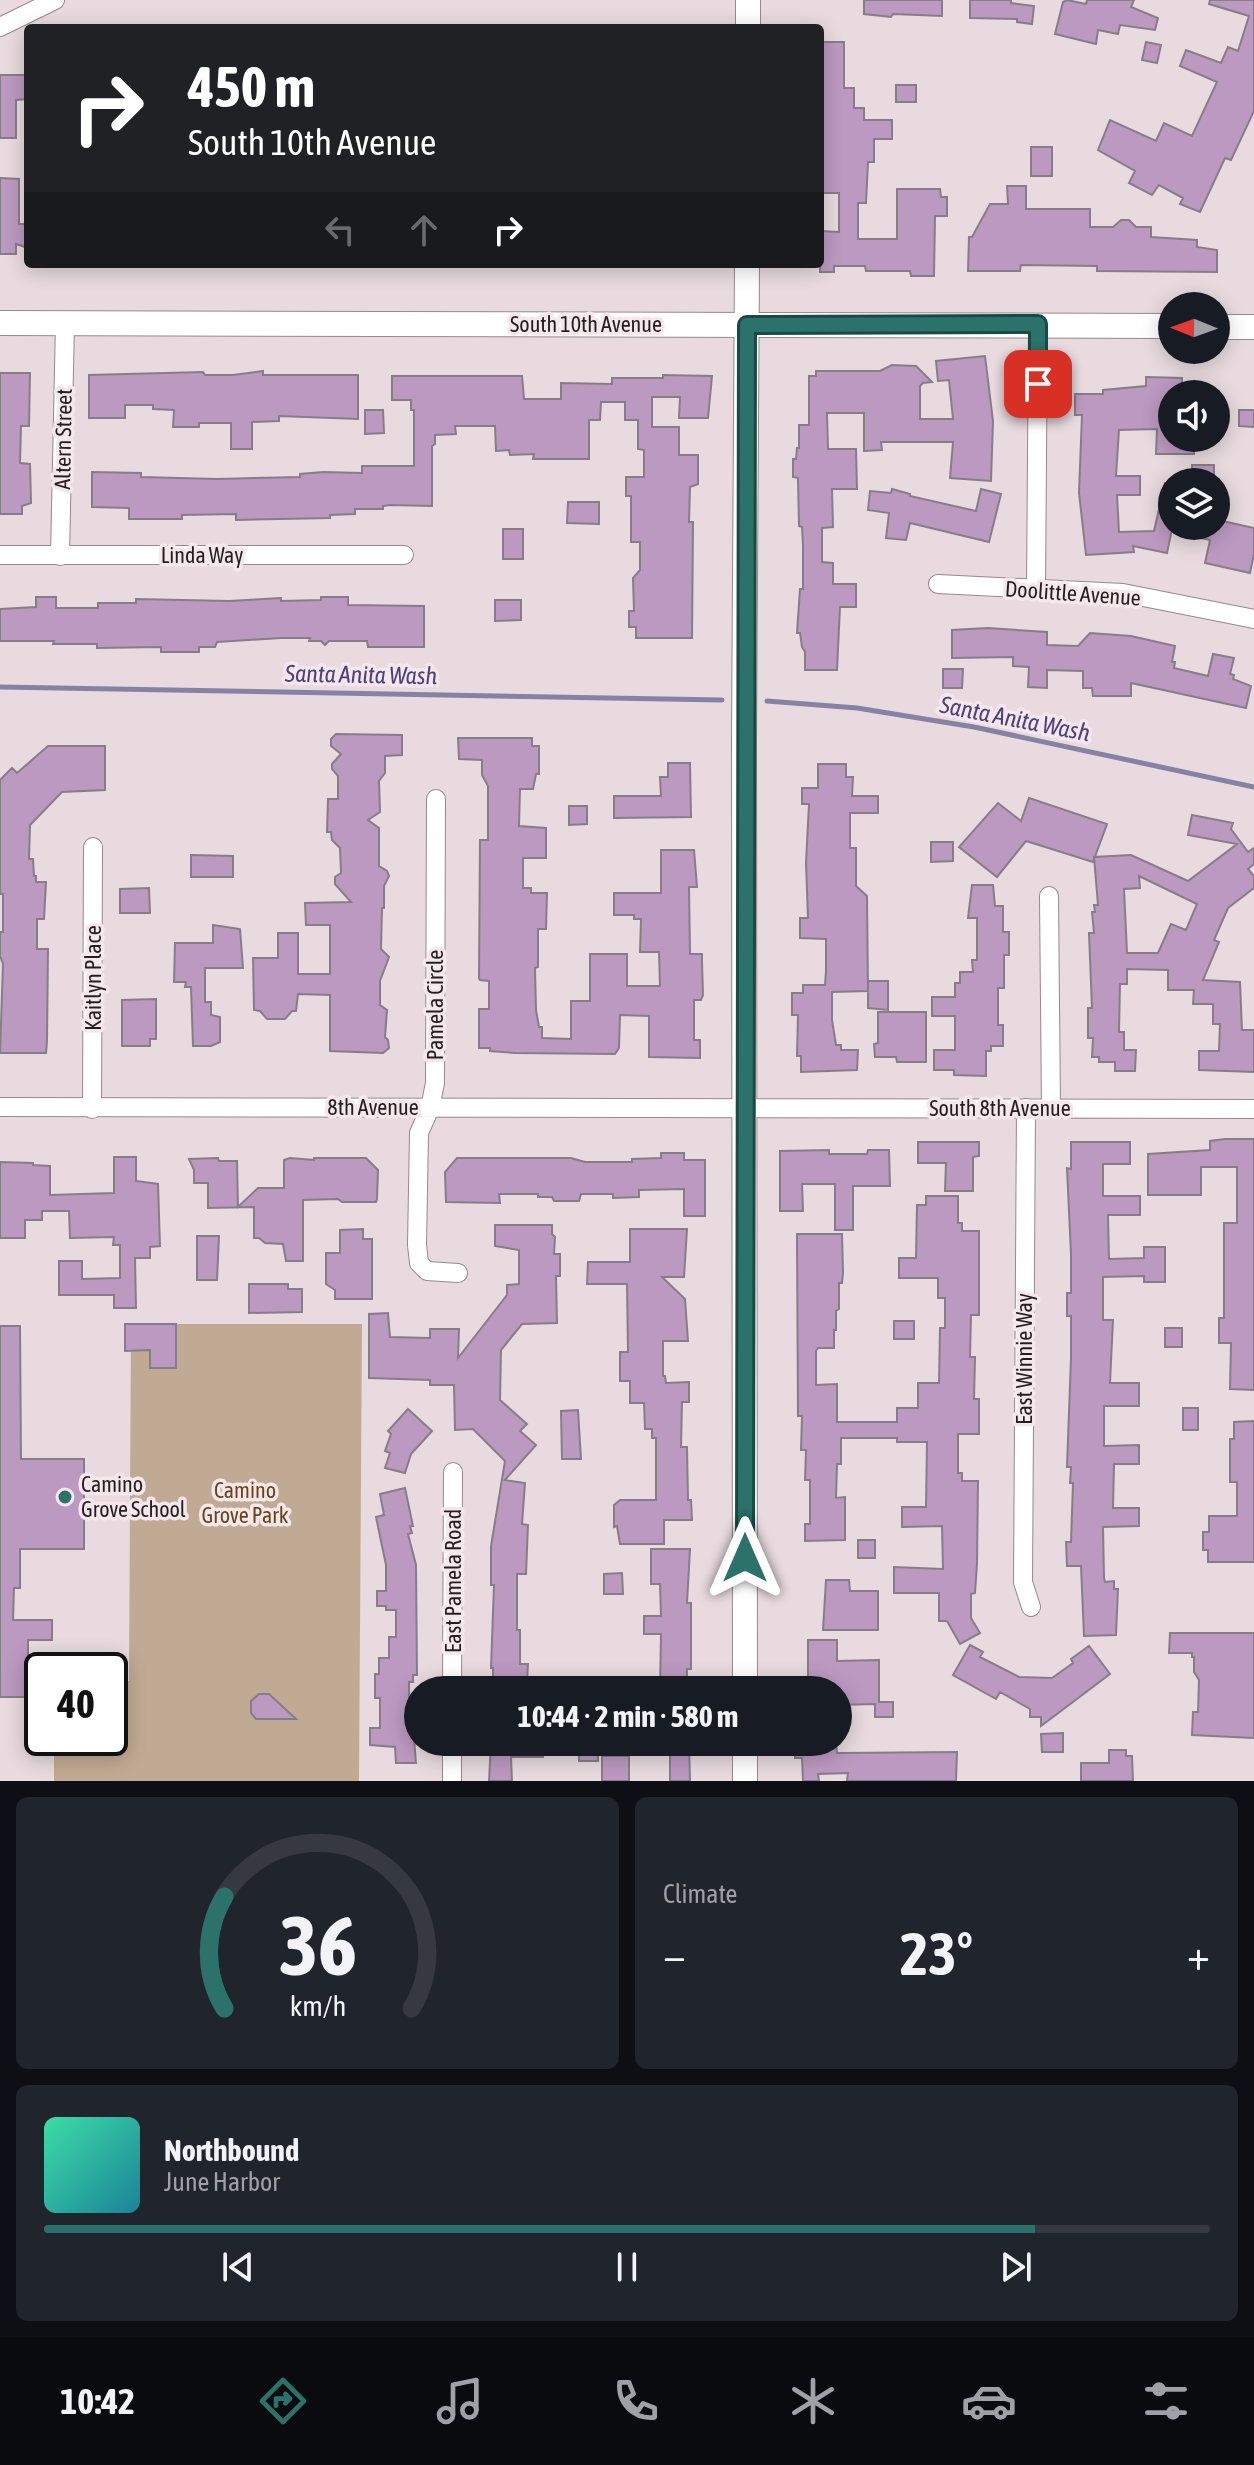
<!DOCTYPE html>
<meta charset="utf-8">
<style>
body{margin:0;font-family:"Asap Condensed",sans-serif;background:#20242c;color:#f1f3f6;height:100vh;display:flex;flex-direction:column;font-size:30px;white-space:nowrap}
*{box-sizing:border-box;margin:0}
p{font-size:26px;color:#9ea1a6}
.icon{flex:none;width:44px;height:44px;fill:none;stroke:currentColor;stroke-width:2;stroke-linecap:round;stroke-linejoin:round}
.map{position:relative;height:1781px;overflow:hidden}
.side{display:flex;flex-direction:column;gap:16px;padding:16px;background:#0d0f14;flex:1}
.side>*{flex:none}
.guide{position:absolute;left:24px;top:24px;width:800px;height:244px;border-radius:8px;box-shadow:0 4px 20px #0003;background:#202124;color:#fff;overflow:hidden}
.needle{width:52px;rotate:271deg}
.buttons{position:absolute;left:1158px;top:292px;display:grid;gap:16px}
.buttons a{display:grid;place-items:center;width:72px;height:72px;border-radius:50%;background:#171b24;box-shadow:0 4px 20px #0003;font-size:40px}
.speed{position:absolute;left:24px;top:1652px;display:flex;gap:16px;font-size:40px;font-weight:700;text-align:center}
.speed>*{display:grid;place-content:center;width:104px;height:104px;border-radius:50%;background:#171b24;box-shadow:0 4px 20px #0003;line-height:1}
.speed .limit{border:4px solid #111;border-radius:12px;background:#fff;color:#111}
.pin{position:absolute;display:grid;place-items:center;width:68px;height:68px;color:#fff;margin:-34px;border-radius:16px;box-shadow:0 4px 12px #0006}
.me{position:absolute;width:88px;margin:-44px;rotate:0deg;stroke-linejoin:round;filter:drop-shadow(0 0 6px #0008)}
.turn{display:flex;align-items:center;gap:28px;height:168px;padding:0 32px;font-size:36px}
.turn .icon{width:104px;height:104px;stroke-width:2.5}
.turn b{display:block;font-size:56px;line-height:68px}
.lanes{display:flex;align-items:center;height:76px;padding:0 32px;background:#0003;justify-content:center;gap:40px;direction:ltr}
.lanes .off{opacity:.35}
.big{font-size:60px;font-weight:700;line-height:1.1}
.side .widget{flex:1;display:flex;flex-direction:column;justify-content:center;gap:12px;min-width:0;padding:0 28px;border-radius:12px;background:#20242c}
.side .dial{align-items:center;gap:0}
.dial svg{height:208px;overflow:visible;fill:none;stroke:#363941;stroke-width:7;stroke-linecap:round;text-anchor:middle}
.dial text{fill:#f1f3f6;stroke:none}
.song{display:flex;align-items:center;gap:24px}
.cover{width:96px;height:96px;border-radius:12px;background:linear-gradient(135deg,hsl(160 70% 55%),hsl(190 70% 35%))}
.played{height:8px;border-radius:4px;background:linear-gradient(90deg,#2a726a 85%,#363941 85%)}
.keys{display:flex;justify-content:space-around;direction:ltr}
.heat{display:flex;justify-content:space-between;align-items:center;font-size:44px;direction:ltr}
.side .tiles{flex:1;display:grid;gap:16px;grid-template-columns:1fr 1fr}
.widget:last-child{grid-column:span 2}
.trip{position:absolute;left:404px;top:1676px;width:448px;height:80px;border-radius:40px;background:#171b24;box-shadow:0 4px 20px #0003;font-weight:700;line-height:80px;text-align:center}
.tab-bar{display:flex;height:128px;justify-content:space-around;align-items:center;background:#090b0e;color:#9ea1a6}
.tab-bar .icon{width:56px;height:56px}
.tab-bar .on{color:#2a726a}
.tab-bar b{font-size:36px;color:#f1f3f6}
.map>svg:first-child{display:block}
.green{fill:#c1aa93}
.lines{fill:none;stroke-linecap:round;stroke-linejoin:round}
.stream{stroke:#8682a5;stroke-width:5}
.building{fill:#bc99c1;stroke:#867e87;stroke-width:2;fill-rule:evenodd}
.minor-casing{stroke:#96898d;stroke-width:20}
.tertiary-casing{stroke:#96898d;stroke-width:26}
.minor{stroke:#fff;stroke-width:18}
.tertiary{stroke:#fff;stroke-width:24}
.route-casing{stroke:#1b4a45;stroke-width:20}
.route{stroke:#2a726a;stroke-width:14}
.poi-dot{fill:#2a726a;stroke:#f5e7eb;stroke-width:3}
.labels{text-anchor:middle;stroke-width:7;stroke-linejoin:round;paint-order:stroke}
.street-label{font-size:22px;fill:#231e1f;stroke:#f5e7eb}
.poi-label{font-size:22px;fill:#231e1f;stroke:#f5e7eb;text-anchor:start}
.park-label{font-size:22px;fill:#6a4417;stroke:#f5e7eb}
.water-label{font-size:24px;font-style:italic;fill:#4a417d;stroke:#f5e7eb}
</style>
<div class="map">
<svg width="1254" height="1781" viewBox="0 0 1254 1781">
<rect width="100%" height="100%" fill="#e8dade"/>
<path class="green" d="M131,1324H362L359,1781H54V1738H110V1681H129Z"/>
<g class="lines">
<path class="stream" d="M0,687L722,700
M767,701L857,708L974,727L1254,787"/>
</g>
<path class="building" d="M864,0H942V16L893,14L891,17L864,14Z
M970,0H1011V3L1034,6L1032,24L1017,22V19L970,18Z
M1067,0L1086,4L1087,0H1134L1131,7L1158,18L1155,30L1120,25L1118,34L1098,30L1096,44L1055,34L1063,2Z
M1210,0H1254V111L1231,160L1225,158L1200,212L1180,204L1183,198L1159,185L1152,195L1129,183L1135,171L1098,150L1110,120L1156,141L1164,123L1192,136L1217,82L1180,66L1186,50L1221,63L1228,47L1238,51L1249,16L1209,4Z
M820,42H844V88H854V108H864V120H892V139H874V162H868L866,203H858V239H897V189H940L941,197H947V216H935L934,276H911L910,271H866L865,266H834V272H820V231L839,232V193H820Z
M1146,42L1161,45L1157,63L1142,60Z
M0,75H28V99L16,100V138H0Z
M896,85H916V102H896Z
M1031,147H1052V176H1031Z
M0,178L19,179V224H28V248L16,244V254H0Z
M1007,186H1026V209H1090V227H1113L1121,220H1129L1136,227H1151V237L1197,240V247L1217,250V272L1097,271V266L1021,265L1020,271H968L969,237H972L990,204H1008Z
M985,356L993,421L991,481L950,478L953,442H881L882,450L864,451V413H827L828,449H856L857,489H832L833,527L822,528V562L833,563V584H856V607H840L837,670H805V652L802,647L800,633H797L800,589H803V545L802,527L799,526L798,478L793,477V459H796L797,448H799V425H809V376H816V371H880L892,365L916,366L932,382L923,383L920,386V419H953L949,380L938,381L936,361Z
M263,371V375H358V419L279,416V421L252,422V449H231V423H199V427H173L174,410L153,409V405H125V418H89V375L203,372L205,375H233Z
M0,373H30L29,426H21L20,463L30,464L31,503L22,506V514H0Z
M663,375L712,376L708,418H679L680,397H652V427H679V455H698V484L690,487L689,522H693L692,638H636V627H629V611H634L633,578L640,570V542H631V496H626V477H644V450L638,449V420H625V402H601L600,420H589V459H533L534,454L510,455L509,450L496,451L495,426H455L456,434L435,435V444L432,446V506L390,505L383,506V509H355V514L330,515V518L236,520V514L182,515V519H129V508L92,507V472L141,473V477L217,479L300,477V474L323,472L362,473V466H414V410H411V400H392V376H522L524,399H561V383L612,384V378H663Z
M1146,377L1182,378V394H1172V438H1194V454H1156L1157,429L1119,430L1116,476H1140V495H1117L1119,532L1154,531L1165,483L1172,484V529L1167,553L1133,546L1134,552L1086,555L1079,493L1082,415H1075V394H1103V390L1146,386Z
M365,410H383L384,433L365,434Z
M1239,410H1254V427L1239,426Z
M1192,465H1214V482H1192Z
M892,489L910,494V496L976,511L981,489L1001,494L989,542L910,523L906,540L886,538L889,513L868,510L870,491L891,493Z
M568,502H599V524L567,523Z
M1218,520L1254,528V554L1250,573L1205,563L1210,540L1173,532L1174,526H1217Z
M503,529H523V559H503Z
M36,597H56V608H98V603H136V599L229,601L281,598V601L321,600V597H348V605L424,606V647H368L367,641H329L325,645L321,641H309L310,638H281L217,642L215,647H199V652H161V647L97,648V644H53L54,641H0V609L36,607Z
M495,600H521V620L495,621Z
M988,628L1047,632V645L1078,646L1090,633L1131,636L1175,646L1172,662H1175L1174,668L1208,676L1213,654L1234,658L1230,674L1234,675L1233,679L1251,686L1246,708L1131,683V696H1093L1092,688H1083V671L1047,670V688L1028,687L1029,667L1013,666V657L952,658V630Z
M943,669H963L962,688H943Z
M336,734L402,735V755L385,756V773L379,781L380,812L368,820L379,828V866L387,871L389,876L384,886V908H382L381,949L389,957L380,981V1005L387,1010L385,1037L388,1040L389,1048L383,1053L330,1051V995L298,994L296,1011H292L285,1019H267L260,1011L254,1010L253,958H278V933H298V974H330V925H306L305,903L351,902L335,884V877L341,873L340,848L332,840L331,832H327L328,799H338V776L332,769V764L341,754L331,746V739Z
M458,738H532V746H539V774H536L533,789H520L519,826L546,828V858H523V888H531V893H547L546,929H538V967L535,968L536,1010L539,1027H542V1038L571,1039V1001H590V954H627V986H660L659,952H640L641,919H634V915H614V893H661V850H694L697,887H689L690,954H702V962L703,995L701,1000H694V1040H700V1058L649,1057V1016L620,1015L619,1048L615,1054L515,1053L490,1051V1048H479V1009H489V981L480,980L479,978L480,840H488V786L482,775V760L459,759Z
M48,746H105V790L62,792L30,825L29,859H33L34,876H36V882H46L44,919H37V949H48L47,1041L46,1053H0L3,964L0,956V932H3V894H0V780L12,768L17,773Z
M668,763H690L691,817L614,818V796H661L660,777H668Z
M818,764H846V777H853L852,796H878V813H850V848H856V886L867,896L868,991L832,992V1020L836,1045H841V1050H858L857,1070L801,1072V1056H797L798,1015H792V993H803V985H825L826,971V939L800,938V918H808L806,863L809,804H802V788H818Z
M1029,798L1107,824L1093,862L1026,841L997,877L959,847L998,803L1021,821Z
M569,806H587V824L569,825Z
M1192,815L1233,823L1231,829L1248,852L1254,848V864L1248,869L1254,876V888L1228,908L1214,940L1219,942L1203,980L1240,982L1242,1030H1254V1072L1199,1070V1051H1219L1220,1024H1213V1004H1193L1194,990H1168V970L1127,969V984H1120L1119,1032H1124V1050H1136L1135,1071H1115V1062H1099V1057H1092L1093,1038H1088V1008H1092L1089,933H1094L1092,912H1095L1094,905H1098L1094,857L1131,855L1188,881L1237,844L1188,835ZM1139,876L1197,904L1186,930L1171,924L1158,953H1127L1124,889L1140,888Z
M931,842H953V861L931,862Z
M191,855L233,856V877H191Z
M972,885H993L995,906H1003V932H1009V955H1004V988H998V1025H1003V1046H991V1051H986V1076L954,1075V1070H934V1050H955V1016H932V997H955V983H960V972H973L972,960H977V918H968Z
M149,888L150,913H120V889Z
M213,925L240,929L243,968H205V1002H211V1015L220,1017V1042L211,1046H193L191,987H185L186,982H174L175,943H213Z
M868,981H888V1010L868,1008Z
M156,999V1039H150V1046H122V1000Z
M878,1012H926V1062H897L896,1057H875L874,1044L878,1043Z
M1225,1139H1254V1390L1230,1389L1231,1343H1219V1318H1224V1223H1237V1167H1201V1195H1148V1154L1210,1150V1141Z
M918,1142H979V1156L973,1157V1191H945L946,1163H918Z
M1071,1142H1130V1164H1103V1196H1140V1215H1108L1109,1259L1144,1258V1247H1165V1282H1144V1276L1103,1277V1320H1113L1110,1383H1139V1406H1104V1446L1139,1445V1464H1114L1113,1508H1139V1526L1103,1527L1104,1578L1105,1582L1114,1581V1589H1118L1116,1635L1084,1636L1081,1566H1067L1066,1542H1071L1073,1483H1070L1071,1467H1067L1071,1358V1316H1067V1293H1071V1254L1067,1168L1071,1169Z
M829,1150V1154H867L868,1150H889L890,1186H853V1230H835V1184H802L803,1211H780V1151Z
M661,1153H684V1160H705V1216H684V1189L639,1190V1197L613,1198V1194H581L579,1201H554L552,1197H538V1194H499L500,1203L446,1202L445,1172L457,1158H571L585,1162H632V1159L661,1158Z
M114,1157H136V1181L158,1184L160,1246L150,1247V1258H135L136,1308H114V1295H59V1261H82V1279L120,1278V1245H113L114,1237L70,1238L69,1211H42V1220H25V1238H0V1162L33,1163V1165L50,1166V1195L114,1193Z
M218,1158L219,1161H237L238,1207L258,1188H284V1160L290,1158L314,1160V1158H366L378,1170L377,1199L376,1202H342L338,1199L303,1200V1261H286L283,1244L265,1243L259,1238H254V1207L208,1208V1183H194V1170L189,1159Z
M926,1196H958V1223H962V1231H979V1315H971L970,1357H975L974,1399H979V1434H958V1473H962V1481H978L977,1564L975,1593L971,1594V1618L980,1633L960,1644L947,1621H939V1593H894V1567L943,1569L942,1526L902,1527V1507H926L927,1442H897V1438H841V1464H837L836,1498L845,1497V1540L805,1541V1524H810V1480H805L806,1450H801L802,1416H798L797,1234H842L843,1273L842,1283H839V1309L836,1311V1330H834V1348H818L816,1351V1385L837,1384V1422H897V1408H918V1383H939L940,1328H945V1298H938V1278H899V1258H916L917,1205H926Z
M495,1225H552V1234L555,1237L554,1254H560V1276H556L557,1323L522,1324L501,1350L500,1400L527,1424L520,1431L536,1445L505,1480L525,1483L522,1524L528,1525L526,1574H517V1630H520V1664H528L527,1682H493V1668H491L494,1585H491V1546L505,1461L473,1429L455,1430L454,1385H430V1380L369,1378V1314L388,1313L390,1337L430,1338V1329H459L458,1358L507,1295V1285L519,1284V1250L495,1246Z
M363,1229V1239H372V1299H335V1290L326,1284V1253H340V1230Z
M630,1229H687L684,1277H662L685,1299L688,1341H663V1376H665L666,1383L689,1382V1402H682L681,1447H687L688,1500H691L692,1520H664V1544H620L617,1526L614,1527V1505L620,1500H656V1438H652V1429H645L644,1403H630V1381H620V1352H628L627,1284H587L588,1262H630Z
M197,1236H219L217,1280H197Z
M249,1284H288V1289H302V1312L249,1313Z
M894,1321H914V1339H894Z
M125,1324H176V1368H150V1350L125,1351Z
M0,1326H20L21,1459H84V1549H20V1588H14L13,1620H52V1640H28V1681H42V1697H0Z
M1165,1328H1182V1347H1165Z
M1183,1408H1198V1430H1183Z
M408,1409L432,1431L411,1454L405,1473L385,1468L390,1453L385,1451L391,1434L388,1431Z
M578,1410L581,1459H562L561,1411Z
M1254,1421V1562H1208V1550H1203V1532H1209V1516H1237V1482H1230V1439H1234V1422Z
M405,1488L413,1526H410L412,1533L408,1534L416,1565L417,1675H413V1682H409V1714H412L416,1763H396L395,1747L370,1745V1728H380V1698H375V1674H379V1658H389V1637H396V1610H386V1606H377V1591H386V1565L376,1517L384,1515L380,1494Z
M858,1540H875V1558H858Z
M651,1549H690L687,1603H691V1669H687V1690H660L661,1634H644V1616H661L660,1584H651Z
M622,1573L623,1594H604V1574Z
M826,1580H849L850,1591H878V1630H823Z
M1170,1633H1254V1738L1192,1735L1193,1712H1198L1199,1680L1194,1672V1657H1192V1653H1169Z
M808,1640H837V1661L879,1660V1702H893V1717H875V1704L838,1705V1690H808Z
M970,1645L983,1652L980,1657L1019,1677L1052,1678L1073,1663L1071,1659L1089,1646L1110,1674L1041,1726V1717H1030V1709L1000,1692L996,1699L953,1675Z
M259,1694H269L296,1719H256L251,1713V1701Z
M1063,1733V1752H1042L1041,1734Z
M491,1742H543V1757H511L512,1781H489Z
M579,1742H598V1761H579Z
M670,1742H689L690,1781H670Z
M795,1742H836L837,1753L957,1752L956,1781H847L848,1773L818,1774L819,1781H803L802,1758H795Z
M1109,1750H1126V1756H1132L1133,1781H1081V1763H1109Z
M602,1756H629V1781H602Z"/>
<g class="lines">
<defs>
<path id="minor" d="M0,27L55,0
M0,555H404
M60,556L65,323
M938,584L1123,593L1254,619
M1036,589L1038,324
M436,799L435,1083L430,1108L419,1133L417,1245L419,1263L427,1271L458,1273
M1049,896L1051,1108
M0,1107L1254,1109
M1026,1108L1023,1582L1031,1607
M92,1109L93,847
M452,1690L453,1472
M452,1781V1742"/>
<path id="tertiary" d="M748,28V0
M0,323L1172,326
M1216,327H1254
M745,1690L744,737L747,264
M745,1781V1742"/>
</defs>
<use href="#minor" class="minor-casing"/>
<use href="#tertiary" class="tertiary-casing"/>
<use href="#minor" class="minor"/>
<use href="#tertiary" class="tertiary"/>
</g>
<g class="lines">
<defs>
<path id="route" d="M745,1558L747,325L1038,324V384"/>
</defs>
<use href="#route" class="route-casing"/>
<use href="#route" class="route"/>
</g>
<circle class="poi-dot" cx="65" cy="1497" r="8"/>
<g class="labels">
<g class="street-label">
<text x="586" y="332">South 10th Avenue</text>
<text transform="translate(63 439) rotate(-89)" y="8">Altern Street</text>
<text x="202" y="563">Linda Way</text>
<text transform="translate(1073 593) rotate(4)" y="8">Doolittle Avenue</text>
<text transform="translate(93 978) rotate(-90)" y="8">Kaitlyn Place</text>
<text transform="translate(435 1005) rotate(-90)" y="8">Pamela Circle</text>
<text x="373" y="1115">8th Avenue</text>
<text x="1000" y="1116">South 8th Avenue</text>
<text transform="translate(1024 1359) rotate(-90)" y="8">East Winnie Way</text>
<text transform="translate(453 1581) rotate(-90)" y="8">East Pamela Road</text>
</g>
<g class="poi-label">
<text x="81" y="1492">Camino<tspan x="81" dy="25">Grove School</tspan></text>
</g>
<g class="park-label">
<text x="245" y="1498">Camino<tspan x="245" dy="25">Grove Park</tspan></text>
</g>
<g class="water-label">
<text transform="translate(361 675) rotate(1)" y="8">Santa Anita Wash</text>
<text transform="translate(1015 719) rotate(11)" y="8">Santa Anita Wash</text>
</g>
</g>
</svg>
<div class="buttons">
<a><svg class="needle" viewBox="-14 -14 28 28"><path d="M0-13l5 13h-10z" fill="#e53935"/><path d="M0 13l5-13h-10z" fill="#9ea1a6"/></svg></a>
<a><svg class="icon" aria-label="sound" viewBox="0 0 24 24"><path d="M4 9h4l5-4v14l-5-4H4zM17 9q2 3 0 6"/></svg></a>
<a><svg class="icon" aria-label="layers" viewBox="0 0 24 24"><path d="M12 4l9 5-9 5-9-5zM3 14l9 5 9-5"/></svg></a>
</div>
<div class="speed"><div class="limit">40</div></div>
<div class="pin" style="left:1038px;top:384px;background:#d93025"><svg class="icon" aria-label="arrive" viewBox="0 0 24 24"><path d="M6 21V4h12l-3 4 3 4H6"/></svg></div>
<svg class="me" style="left:745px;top:1558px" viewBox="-20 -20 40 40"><path d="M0-17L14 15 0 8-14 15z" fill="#2a726a" stroke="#fff" stroke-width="4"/></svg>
<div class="trip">10:44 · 2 min · 580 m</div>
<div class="guide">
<div class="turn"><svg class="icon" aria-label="right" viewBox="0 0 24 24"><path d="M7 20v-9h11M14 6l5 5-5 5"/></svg><div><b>450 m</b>South 10th Avenue</div></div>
<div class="lanes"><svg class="icon off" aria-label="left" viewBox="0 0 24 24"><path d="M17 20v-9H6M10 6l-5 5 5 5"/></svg><svg class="icon off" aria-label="ahead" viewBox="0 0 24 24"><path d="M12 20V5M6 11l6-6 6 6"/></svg><svg class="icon" aria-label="right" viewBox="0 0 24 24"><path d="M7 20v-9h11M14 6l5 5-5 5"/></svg></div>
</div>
</div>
<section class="side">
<div class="tiles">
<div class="widget dial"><svg viewBox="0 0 100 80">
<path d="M14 69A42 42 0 1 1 86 69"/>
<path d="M14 69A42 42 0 0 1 14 26" stroke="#2a726a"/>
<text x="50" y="56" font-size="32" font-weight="700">36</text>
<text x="50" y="72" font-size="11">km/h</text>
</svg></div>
<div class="widget"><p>Climate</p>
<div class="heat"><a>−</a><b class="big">23°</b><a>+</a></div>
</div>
<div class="widget">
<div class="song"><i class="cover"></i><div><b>Northbound</b><p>June Harbor</p></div></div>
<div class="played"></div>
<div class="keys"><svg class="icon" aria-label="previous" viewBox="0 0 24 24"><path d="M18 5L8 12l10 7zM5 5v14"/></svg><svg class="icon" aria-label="pause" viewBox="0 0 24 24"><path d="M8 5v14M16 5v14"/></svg><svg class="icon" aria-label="next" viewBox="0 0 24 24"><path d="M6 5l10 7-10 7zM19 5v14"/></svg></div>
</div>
</div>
</section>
<nav class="tab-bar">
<b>10:42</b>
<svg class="icon on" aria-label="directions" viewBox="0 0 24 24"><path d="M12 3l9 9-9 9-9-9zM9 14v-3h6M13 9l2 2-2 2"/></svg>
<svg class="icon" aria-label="music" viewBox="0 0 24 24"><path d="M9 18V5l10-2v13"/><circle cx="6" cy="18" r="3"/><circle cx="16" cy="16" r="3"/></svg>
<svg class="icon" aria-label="phone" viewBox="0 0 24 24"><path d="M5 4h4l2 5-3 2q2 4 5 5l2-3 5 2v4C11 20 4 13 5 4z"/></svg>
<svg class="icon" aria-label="climate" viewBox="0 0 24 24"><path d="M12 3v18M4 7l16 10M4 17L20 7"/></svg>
<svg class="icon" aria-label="car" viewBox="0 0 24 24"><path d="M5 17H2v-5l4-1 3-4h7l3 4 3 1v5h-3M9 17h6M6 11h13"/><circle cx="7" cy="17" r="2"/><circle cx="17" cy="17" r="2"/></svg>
<svg class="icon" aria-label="filters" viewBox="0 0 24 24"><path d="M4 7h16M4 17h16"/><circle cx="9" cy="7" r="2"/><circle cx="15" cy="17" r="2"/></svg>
</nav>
